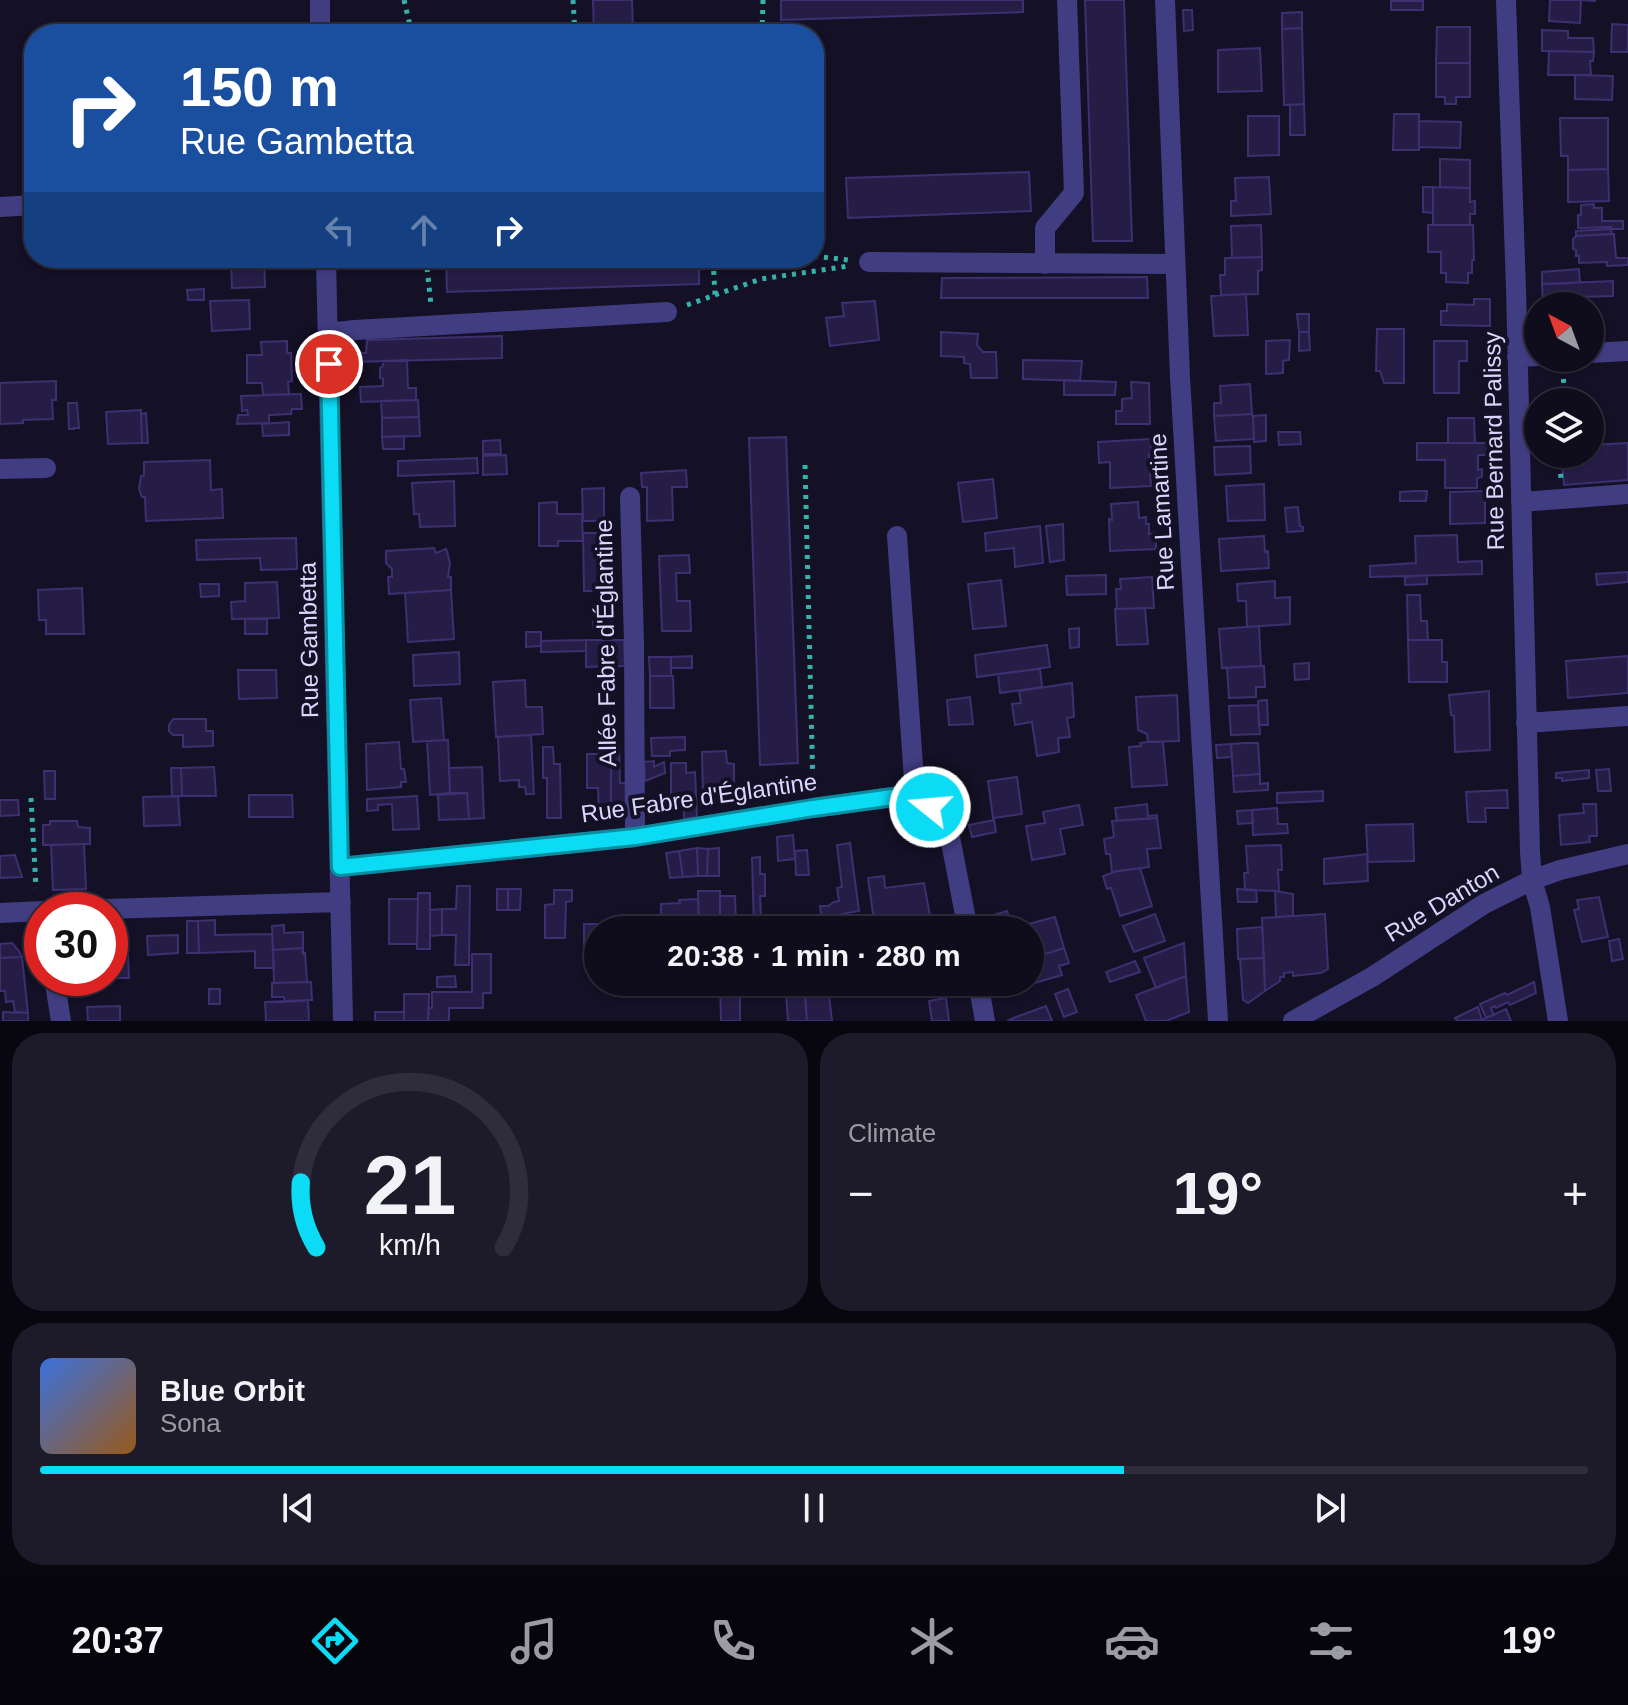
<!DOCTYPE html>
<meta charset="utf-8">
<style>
body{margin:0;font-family:Helvetica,sans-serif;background:#1d1a29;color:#f1f3f6;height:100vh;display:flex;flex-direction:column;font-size:30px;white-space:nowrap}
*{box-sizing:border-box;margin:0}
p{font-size:26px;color:#9b9ba3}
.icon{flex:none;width:44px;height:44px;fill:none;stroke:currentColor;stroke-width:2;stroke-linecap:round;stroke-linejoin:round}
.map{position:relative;height:1021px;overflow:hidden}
.sheet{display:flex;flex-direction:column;gap:12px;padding:12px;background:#08070f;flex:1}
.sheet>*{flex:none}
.hud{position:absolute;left:24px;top:24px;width:800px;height:244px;border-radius:32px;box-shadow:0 2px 6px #0004,0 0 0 2px #2f2c3b;background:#1a4fa0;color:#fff;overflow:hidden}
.needle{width:52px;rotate:319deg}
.controls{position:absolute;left:1524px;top:292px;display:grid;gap:16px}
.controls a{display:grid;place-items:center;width:80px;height:80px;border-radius:50%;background:#0f0c1c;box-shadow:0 2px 6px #0004,0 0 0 2px #2f2c3b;font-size:40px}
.speed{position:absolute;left:24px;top:892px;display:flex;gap:16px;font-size:40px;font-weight:700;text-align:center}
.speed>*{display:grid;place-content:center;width:104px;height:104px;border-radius:50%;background:#0f0c1c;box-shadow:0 2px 6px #0004,0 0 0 2px #2f2c3b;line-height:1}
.speed .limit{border:12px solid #d22;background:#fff;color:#111}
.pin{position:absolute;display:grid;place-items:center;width:68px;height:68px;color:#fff;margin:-34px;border:4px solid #fff;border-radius:50%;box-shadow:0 2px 8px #0007}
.me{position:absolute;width:88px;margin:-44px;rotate:287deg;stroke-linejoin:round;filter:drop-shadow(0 0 6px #0008)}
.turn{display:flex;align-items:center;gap:28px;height:168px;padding:0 24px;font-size:36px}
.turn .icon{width:104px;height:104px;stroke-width:2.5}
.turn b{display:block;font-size:56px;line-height:68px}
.lanes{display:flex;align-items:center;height:76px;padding:0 24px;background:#0003;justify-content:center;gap:40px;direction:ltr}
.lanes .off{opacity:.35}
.big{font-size:60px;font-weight:800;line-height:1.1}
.sheet .tile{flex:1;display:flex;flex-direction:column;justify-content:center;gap:12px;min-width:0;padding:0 28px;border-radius:32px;background:#1d1a29}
.sheet .dial{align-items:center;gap:0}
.dial svg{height:208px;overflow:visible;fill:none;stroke:#2f2c3b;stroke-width:7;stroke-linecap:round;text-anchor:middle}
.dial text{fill:#f1f3f6;stroke:none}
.song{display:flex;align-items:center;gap:24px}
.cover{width:96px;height:96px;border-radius:12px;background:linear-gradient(135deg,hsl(220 70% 55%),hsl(30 70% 35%))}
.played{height:8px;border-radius:4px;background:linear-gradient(90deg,#0bdbf4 70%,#2f2c3b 70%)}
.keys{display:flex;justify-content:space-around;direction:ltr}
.heat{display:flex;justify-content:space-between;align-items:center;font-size:44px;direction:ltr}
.sheet .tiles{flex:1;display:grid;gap:12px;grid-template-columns:1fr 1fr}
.tile:last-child{grid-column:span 2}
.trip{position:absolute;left:584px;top:916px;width:460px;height:80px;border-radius:40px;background:#0f0c1c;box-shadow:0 2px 6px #0004,0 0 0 2px #2f2c3b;font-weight:800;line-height:80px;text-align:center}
.menu{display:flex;height:128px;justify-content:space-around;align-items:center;background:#06050b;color:#9b9ba3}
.menu .icon{width:56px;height:56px}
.menu .on{color:#0bdbf4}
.menu b{font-size:36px;color:#f1f3f6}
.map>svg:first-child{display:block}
.building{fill:#251d45;stroke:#3d3070;stroke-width:2}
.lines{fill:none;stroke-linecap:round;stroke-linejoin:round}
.path{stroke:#35b2ab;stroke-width:5;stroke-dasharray:4 6;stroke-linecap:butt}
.minor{stroke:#403d82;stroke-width:20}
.route-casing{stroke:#078e9f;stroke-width:20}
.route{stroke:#0bdbf4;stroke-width:14}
.labels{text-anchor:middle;stroke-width:8;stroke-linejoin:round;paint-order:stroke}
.street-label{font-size:24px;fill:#dbd6fd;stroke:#141025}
</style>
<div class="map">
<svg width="1628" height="1021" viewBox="0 0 1628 1021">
<rect width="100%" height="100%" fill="#141025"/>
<path class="building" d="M593,0H632L633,34H594Z
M781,0H1023V12L781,20Z
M1085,0H1124L1132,241H1093Z
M1550,0H1595V1L1581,0L1580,23L1549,21Z
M1391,1H1423V10H1391Z
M1183,10H1192L1193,30L1184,31Z
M1302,12V28L1282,29V13Z
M1612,24L1628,25V52H1611Z
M223,26H273V34H223Z
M1437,27H1470V63H1436Z
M1302,28L1304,104L1284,105L1282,29Z
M1542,30L1568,31V38H1593L1594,52L1542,51Z
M1260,48L1262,91L1218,92V50Z
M1549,51L1594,52L1593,61H1590L1591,75H1548Z
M1436,63H1470V97H1456V104H1445V97H1436Z
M1575,75L1613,76L1612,100L1575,99Z
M1304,104L1305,135H1290V105Z
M1394,114H1419V150H1393Z
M1248,116H1279V155L1248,156Z
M1560,118H1608V169L1568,170V156H1561Z
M1419,121L1461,122L1460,148L1419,147Z
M1440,159L1470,160V188L1440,187Z
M1608,169L1609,201L1568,202V170Z
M1029,172L1031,211L848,218L846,178Z
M1269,177L1271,214L1231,216V201H1236L1235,178Z
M1423,187H1433V213L1423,212Z
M1433,187L1470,188V202L1475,201V214H1470V225H1433Z
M1594,204V208H1602V221H1623V229H1611V227L1578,228V215H1581V205Z
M1261,225L1262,257L1232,258L1231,226Z
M1428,225H1473L1474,260H1472V273H1468V283L1446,282V273H1441V252H1428Z
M1611,229L1612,234L1576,236V231Z
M1614,234L1616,258H1628V265L1607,266V262L1579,263V256H1576V250L1573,249V239L1576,236Z
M1262,257V270L1258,271V294L1221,295L1220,275H1225V258Z
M264,258L265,287L232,288L231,259Z
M446,258H699V284L447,292Z
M1579,269L1580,283L1542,284V272Z
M1147,277L1148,298H941L942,278Z
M1613,281V296L1577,297V306H1543L1542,284Z
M204,289V300H188L187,290Z
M1246,294L1248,335L1214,336L1211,296Z
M1474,299H1490V326L1441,325V311H1447V304L1474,305Z
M249,300L250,329L212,331L210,301Z
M875,301L879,340L830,346L826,318L844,316L842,303Z
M1297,314H1309V332H1299Z
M1377,329H1404V383H1384L1380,371H1376Z
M941,332L978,334L977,345L983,352H996L997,378H971L970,364L964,363V357L941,356Z
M1299,332H1309L1310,350L1299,351Z
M502,336V358L351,362V353H366L367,340Z
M1290,340L1289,360L1283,361V373L1266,374V341Z
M287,341V353H291L292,381L288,382L289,394L263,395L262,383H247V355H262L261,342Z
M1434,341H1467V361H1459V393H1434Z
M407,360L408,388H416V400L361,402L360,387L383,386V379L380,378V368L383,366V361Z
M1023,360L1082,361L1080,381L1023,379Z
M1064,380L1116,382L1115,395H1064Z
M56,381V400H52L53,419L23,420V423L0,424V383Z
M1131,382L1149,383L1150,424H1116V411H1122V399L1132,398Z
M1250,384L1252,414L1214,416V403H1221L1220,386Z
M301,394L302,409H292L291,414L269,415V423L237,424L238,415H248L247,410L242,411L241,396Z
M416,400H418L419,417L382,418L381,401Z
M68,403H77L79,428H74V429H69Z
M141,410L142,443L108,444L106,412Z
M146,413L148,443H142L141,414Z
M1252,414L1253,416L1254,439L1216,441L1214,416Z
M1266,415V441L1254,442L1253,416Z
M419,417L420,436L382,437V418Z
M1448,418H1474L1475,443H1448Z
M289,422V435L263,436L262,424Z
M1278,432H1300L1301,444L1279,445Z
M404,436V449H383L382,437Z
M786,437L798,763L760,765L749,438Z
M1150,439L1152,454H1149L1151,486L1110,488V462L1099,463L1098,442Z
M500,440L501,454H483V441Z
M1417,443H1490V455H1478V470L1482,469V477L1477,478V488H1445V460H1417Z
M1628,443V480L1564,485L1561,454H1590V445Z
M1250,446L1251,473L1215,475L1214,447Z
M506,455L507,474L483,475V456Z
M477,458L478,473L398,476V461Z
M210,460L211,490L222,489L223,518L146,521L145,497H142L139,489L141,476H144V462Z
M686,470L687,487H672L673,520L647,521V487H642L641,473Z
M993,479L997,518L963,522L958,483Z
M454,481L455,526L420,527L419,514H414L412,483Z
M1264,484L1265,520L1228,521L1226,486Z
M604,488V521H583L582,489Z
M1414,491H1427L1426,501H1400V492Z
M1485,491V523L1450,524V492Z
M557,502V514H582L583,541H558V546H539V503Z
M1138,502L1139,518L1146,517V524H1149V534L1156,533V549L1110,551L1109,519L1112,520L1111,504Z
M1298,507L1300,526L1303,527V531L1287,532L1285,508Z
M1063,524L1064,560L1050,562L1046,526Z
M1040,526L1043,563L1015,567L1014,548L986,551L985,533Z
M583,533H608L610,591H584Z
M1457,535L1458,562L1482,561V574L1370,577V566L1416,563L1415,536Z
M1264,536L1265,552L1268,551L1269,568L1221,571L1219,539Z
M296,538L297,569L261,570L260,558L197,560L196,540Z
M434,548L436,553L446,549L447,551L450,563L448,577H451V590L389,594L388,577H392V569L386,563V551Z
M689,555L690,573H676L677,601H690L691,631H662L659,556Z
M1628,572V582L1597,585L1596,574Z
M1106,575V594L1067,595L1066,576Z
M1420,576H1427V584L1405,585V577Z
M1152,577L1154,608L1117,609L1116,589H1121L1120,579Z
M1001,580L1006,626L973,629L968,584Z
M1275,581V598L1290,597V624L1247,627L1246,601H1238L1237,584Z
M277,582L279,618L232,619L231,602L245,601V583Z
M200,584H219V596L201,597Z
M82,588L84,634H46V620H39L38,590Z
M451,590L454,639L408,642L405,593Z
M1407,595H1420L1421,621H1427L1428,640H1408Z
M1145,608L1148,644L1117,645L1115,609Z
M596,618H612V627L593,628V622Z
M245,619H267V634H245Z
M1259,626L1261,666L1222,668L1219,629Z
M1079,628V647L1070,648L1069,629Z
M526,632H541V646L526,647Z
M586,640H609L610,666L586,667Z
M586,640V651L541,652V641Z
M609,640H624L625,666H610Z
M1408,640H1442V662H1447V682H1409Z
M1047,645L1050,667L977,677L975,655Z
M459,652L460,684L414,686L413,655Z
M692,656V668H671V657Z
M1628,656V693L1568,698L1566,661Z
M649,657H671V676H650Z
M1309,663V679L1295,680L1294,664Z
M1261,666H1264L1265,687H1256V697L1229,698L1227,668Z
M1040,669L1042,687L1000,693L998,674Z
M238,670H276L277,698L239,699Z
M650,676H673L674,708H650Z
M525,680L526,707H542L543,734L496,737L493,682Z
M1072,683L1074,717L1067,718L1070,737L1058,738L1059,752L1037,756L1032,722L1015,725L1012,704L1021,703L1019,691Z
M1489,691L1490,750L1455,752L1454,716L1451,715L1449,695Z
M1177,695L1179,741L1148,742L1147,734L1138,730L1136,697Z
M970,697L973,724L949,725L947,700Z
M441,698L444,740L413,742L410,700Z
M1266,700H1267L1268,725H1259L1258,701Z
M1258,705L1260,734L1231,735L1229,706Z
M173,719H206V731H213V746L183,747V735H173L169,731V725Z
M531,735L534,794H526L525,787H519V780L500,781L498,737Z
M685,737V750L670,751V756H652L651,738Z
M448,740L450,793L430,795L427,741Z
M399,742L401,769H404L406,782H401V787L367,790L366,744Z
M1147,742H1163L1167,785L1132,787L1129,747L1141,746L1140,743Z
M1245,743H1258L1260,774L1233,776L1231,744Z
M1231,744L1232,757L1217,758L1216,745Z
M619,745L620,783H628L629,816L611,817V746Z
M543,747H553L554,764H560L561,818H547V778H543Z
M726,751L727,763L734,764V789H719L720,795H703L702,752Z
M587,754H611V813H599L598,788H587Z
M654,761V767L664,762L665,773L645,781L644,762Z
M671,763H686V773L695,772L697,817L684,819V797H671Z
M214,767L216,796H182L181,768Z
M482,767L484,818L469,819L467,793H450L449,768Z
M171,768H181L182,796L172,797Z
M1609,769L1611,791H1598L1596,770Z
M1589,770V778L1562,781V778H1556V773Z
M44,771H55V799H45Z
M1260,774V784L1268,783V790L1234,792L1233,776Z
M1017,777L1022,814L993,818L988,781Z
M1507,790L1508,808H1485L1486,822H1468L1466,792Z
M1323,791V801L1277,803V793Z
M467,793L469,819L439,820L438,795Z
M249,795H292L293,817H249Z
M178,796L180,825L144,826L143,797Z
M417,796L419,829L393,830L392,804L378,805V810L367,811V799Z
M0,800H18L19,815L0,816Z
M1147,804L1148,816L1157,815V818L1112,821H1117L1115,808Z
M1583,804H1596L1597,836H1589L1590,842L1561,845L1559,815L1584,813Z
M1079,805L1083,825L1060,829L1065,854L1032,860L1026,826L1045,823L1043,812Z
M1277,808L1278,824H1287L1288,833L1253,835L1252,810Z
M1252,810L1253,823L1238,824L1237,811Z
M1157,818L1161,848L1147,849L1149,867L1112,872L1110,854H1106L1104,839L1114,837L1112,821Z
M994,820L996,832L972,837L969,825Z
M50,821H77L78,827L90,828V844L43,845V825H50Z
M1413,824L1414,861L1368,862L1366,825Z
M793,835L795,859L778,861L777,837Z
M850,843L859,911L842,914L844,930H823L820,906H828L834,902L839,901L837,888L842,887L837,845Z
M84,844L86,889L53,890L51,845Z
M1281,845L1282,870H1278L1279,891L1245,890L1244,873H1248L1246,846Z
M697,848L708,849L707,876H698Z
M697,848L698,876L683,877L679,851Z
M719,848V876H707L708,849Z
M807,850L809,875H796L795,851Z
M679,851L683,877L670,878L666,853Z
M1367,854L1368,881L1324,884V859Z
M15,855L22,877L0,878V856Z
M760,857V874H765V896H760L761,918H767L768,930H754L752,858Z
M1140,868L1152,906L1120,916L1111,888L1107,889L1103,876L1117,871Z
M884,876L885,888L924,883L931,921L875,928L868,878Z
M457,886H470L469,965H455L456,935H442V909H456Z
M497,889H508V910H497Z
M508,889H521L520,910H508Z
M1237,889L1256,890L1257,902H1238Z
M554,890H572V901L566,902L565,938H545V905L554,904Z
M698,891H720V930H699Z
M1275,891L1293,894V916L1276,917Z
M418,893H430V949H417Z
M720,896H735L736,924L725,925V930H720Z
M1599,897L1608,937L1582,942L1574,910L1579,909L1577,900Z
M389,899H418L417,944H389Z
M698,899L699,930H661V904L680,903L679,900Z
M442,909V935L430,936V910Z
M1007,911L1011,925L992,930H985L981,919Z
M1155,914L1165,941L1134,952L1123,926Z
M1325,914L1328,969L1321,973L1293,976V972L1284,973V977H1280V981L1265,991L1262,918Z
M1055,917L1064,948L1030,959V930H1022L1021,926Z
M215,920V935L272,934L274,968H255V951L199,953L198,921Z
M187,921H198L199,953H187Z
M584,924H635V930H598V956H584Z
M284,925V933L303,932V948L273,950L272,926Z
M1262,927L1264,958L1238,959L1237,929Z
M178,935V953L148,955L147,936Z
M1619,939L1623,959L1612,961L1609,941Z
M12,943L19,951L22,957L0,958V944Z
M1184,943L1186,976L1156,988L1144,958Z
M303,948V954L305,953L307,982L274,983L273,950Z
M1064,948L1069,963L1059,966L1062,975L1028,985L1027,982H1030V959Z
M472,954H491V993H483V1008H449V1021H428L429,1008H432V992H472Z
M110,956H128L129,978H113V982L82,983V978H110Z
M22,957L28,1013L15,1012L13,1001L6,1002L5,991H0V958Z
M1264,958L1265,991L1248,1003L1243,1000L1240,959Z
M1135,961L1140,972L1110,982L1106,972Z
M455,976L456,987H437V977Z
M1186,976L1189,1012L1166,1021H1146L1136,995Z
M311,982L312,1000L285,1002L284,997H272V983Z
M720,982H740V1021H721Z
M1534,982L1536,993L1510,1005L1508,1002L1496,1008L1495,1006L1491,1008L1494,1015L1486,1018L1480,1004L1505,993L1507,995Z
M209,989H220V1004H209Z
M1068,989L1077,1012L1064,1017L1055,994Z
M805,992L807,1021H788L786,994Z
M404,994H429L428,1021H404Z
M829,995L832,1021H807L805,997Z
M946,998L949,1021H932L929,1001Z
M308,1000L309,1021H266L265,1002Z
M120,1006V1021H88L87,1007Z
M1046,1006L1052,1021H1007L1016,1017Z
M1478,1007L1482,1020L1457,1021L1455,1018Z
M1506,1009L1511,1021H1480L1486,1018Z
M3,1012L28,1013V1021H3Z
M375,1012H404V1021H375Z"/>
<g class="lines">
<path class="path" d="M404,0L412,34
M573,0L575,34
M762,34L763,0
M814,46V56
M814,256L848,260
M426,258L431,305
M715,295L761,279L849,266
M687,305L715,295L713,258
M1562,359L1565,402
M1558,454L1561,478
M805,465L813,788
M31,798L36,888"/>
<path class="minor" d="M320,0V34
M1165,0L1180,377L1218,1021
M1506,0L1516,289L1530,852L1532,880L1540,907L1558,1021
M0,207L34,205
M326,258L343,1021
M869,262L1174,264
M1045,264V228L1074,193L1067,0
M328,333L355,330L667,312
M1590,353L1628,351
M1517,357L1538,356
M0,469L46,468
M630,497L634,643L635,837
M1521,502L1628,494
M897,536L915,794
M1526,723L1628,716
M340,867L635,837L813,808L915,794L930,807L949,832L968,930
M72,910L341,902
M0,913L42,911
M54,978L61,1021
M978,982L985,1021
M1293,1021L1372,977L1484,904L1532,880L1560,870L1628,854"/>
</g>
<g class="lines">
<defs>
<path id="route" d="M329,364L340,867L635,837L813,808L915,794L930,807"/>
</defs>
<use href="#route" class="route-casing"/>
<use href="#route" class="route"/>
</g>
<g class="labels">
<g class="street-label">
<text transform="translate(1494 441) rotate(-91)" y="8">Rue Bernard Palissy</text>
<text transform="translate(1162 512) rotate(-93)" y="8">Rue Lamartine</text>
<text transform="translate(309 640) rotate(-91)" y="8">Rue Gambetta</text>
<text transform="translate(606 643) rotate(-91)" y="8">Allée Fabre d'Églantine</text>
<text transform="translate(699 798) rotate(-8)" y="8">Rue Fabre d'Églantine</text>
<text transform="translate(1442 903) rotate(-31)" y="8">Rue Danton</text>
</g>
</g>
</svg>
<div class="controls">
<a><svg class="needle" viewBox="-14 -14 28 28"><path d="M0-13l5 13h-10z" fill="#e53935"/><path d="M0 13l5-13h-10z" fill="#9b9ba3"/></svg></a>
<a><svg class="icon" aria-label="layers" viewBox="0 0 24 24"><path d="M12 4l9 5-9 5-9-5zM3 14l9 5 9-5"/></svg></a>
</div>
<div class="speed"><div class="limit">30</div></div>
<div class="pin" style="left:329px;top:364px;background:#d93025"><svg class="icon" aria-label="arrive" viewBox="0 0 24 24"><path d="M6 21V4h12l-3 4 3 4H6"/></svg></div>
<svg class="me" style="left:930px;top:807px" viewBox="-20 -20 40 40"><circle r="17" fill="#0bdbf4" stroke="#fff" stroke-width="3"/><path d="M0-11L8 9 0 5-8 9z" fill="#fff"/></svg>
<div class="trip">20:38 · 1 min · 280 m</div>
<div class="hud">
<div class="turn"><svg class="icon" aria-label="right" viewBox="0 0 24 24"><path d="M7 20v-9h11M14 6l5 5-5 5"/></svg><div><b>150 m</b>Rue Gambetta</div></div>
<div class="lanes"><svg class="icon off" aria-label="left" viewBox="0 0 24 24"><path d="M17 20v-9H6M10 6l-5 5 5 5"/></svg><svg class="icon off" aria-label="ahead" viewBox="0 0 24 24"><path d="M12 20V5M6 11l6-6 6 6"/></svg><svg class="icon" aria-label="right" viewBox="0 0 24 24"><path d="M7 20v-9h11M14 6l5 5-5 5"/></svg></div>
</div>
</div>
<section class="sheet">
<div class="tiles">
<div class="tile dial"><svg viewBox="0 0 100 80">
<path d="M14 69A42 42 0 1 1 86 69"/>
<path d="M14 69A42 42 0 0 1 8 44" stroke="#0bdbf4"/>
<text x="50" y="56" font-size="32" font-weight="700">21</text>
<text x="50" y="72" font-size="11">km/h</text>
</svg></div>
<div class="tile"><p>Climate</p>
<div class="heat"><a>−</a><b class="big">19°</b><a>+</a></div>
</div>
<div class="tile">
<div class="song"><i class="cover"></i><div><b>Blue Orbit</b><p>Sona</p></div></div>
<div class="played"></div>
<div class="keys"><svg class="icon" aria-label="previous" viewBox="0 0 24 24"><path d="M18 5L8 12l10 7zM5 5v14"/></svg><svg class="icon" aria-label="pause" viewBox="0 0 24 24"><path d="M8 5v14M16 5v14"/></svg><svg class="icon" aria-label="next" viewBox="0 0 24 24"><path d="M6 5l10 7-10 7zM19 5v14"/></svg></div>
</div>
</div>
</section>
<nav class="menu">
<b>20:37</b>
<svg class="icon on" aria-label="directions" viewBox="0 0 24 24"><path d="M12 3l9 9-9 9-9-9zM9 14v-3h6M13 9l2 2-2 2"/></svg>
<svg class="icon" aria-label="music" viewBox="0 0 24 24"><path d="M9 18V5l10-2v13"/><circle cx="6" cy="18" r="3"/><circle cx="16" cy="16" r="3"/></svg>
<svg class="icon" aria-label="phone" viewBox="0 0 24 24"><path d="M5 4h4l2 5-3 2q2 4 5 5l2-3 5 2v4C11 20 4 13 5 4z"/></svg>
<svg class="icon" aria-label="climate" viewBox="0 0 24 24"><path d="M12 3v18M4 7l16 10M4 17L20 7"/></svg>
<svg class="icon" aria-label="car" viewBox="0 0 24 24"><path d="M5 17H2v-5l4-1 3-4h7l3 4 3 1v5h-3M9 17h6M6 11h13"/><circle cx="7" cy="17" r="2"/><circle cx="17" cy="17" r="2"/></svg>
<svg class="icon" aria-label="filters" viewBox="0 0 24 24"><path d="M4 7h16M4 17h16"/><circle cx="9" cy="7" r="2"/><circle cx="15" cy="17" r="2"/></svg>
<b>19°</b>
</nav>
